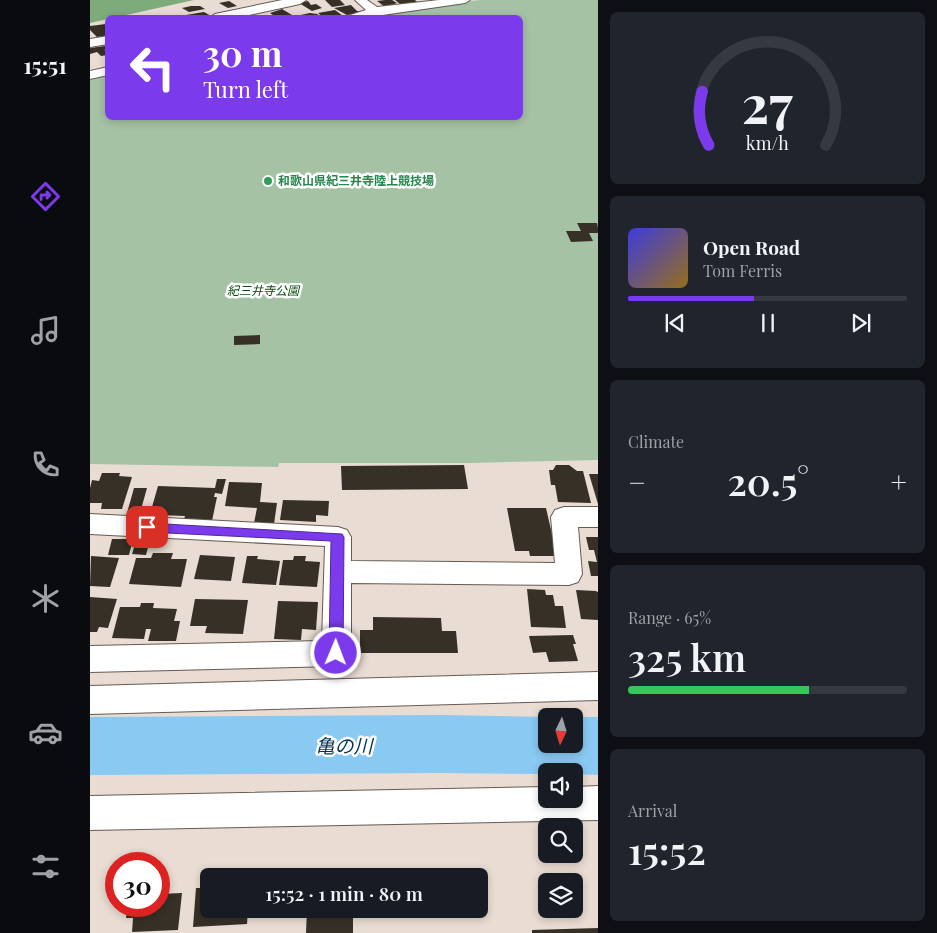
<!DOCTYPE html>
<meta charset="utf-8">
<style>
body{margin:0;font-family:"Playfair Display","Noto Sans JP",serif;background:#20242c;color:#f1f3f6;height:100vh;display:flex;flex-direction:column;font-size:19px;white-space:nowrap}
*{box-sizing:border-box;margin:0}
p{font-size:16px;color:#9ea1a6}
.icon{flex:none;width:28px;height:28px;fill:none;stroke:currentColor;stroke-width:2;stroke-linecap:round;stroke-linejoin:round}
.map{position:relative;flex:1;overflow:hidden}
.details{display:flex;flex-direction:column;gap:12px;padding:12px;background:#0d0f14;width:339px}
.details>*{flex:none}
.top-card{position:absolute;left:15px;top:15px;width:418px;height:105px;border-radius:8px;box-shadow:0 2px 8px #0003;background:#7c3aed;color:#fff;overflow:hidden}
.needle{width:32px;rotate:184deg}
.fabs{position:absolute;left:448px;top:708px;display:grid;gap:10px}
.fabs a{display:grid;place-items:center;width:45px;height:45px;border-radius:8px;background:#171b24;box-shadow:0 2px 8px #0003;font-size:25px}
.speed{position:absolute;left:15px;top:852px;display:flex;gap:10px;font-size:25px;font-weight:700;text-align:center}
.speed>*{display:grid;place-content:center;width:65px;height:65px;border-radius:50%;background:#171b24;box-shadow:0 2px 8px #0003;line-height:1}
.speed .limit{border:8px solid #d22;background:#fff;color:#111}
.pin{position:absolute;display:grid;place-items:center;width:42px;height:42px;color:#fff;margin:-21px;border-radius:10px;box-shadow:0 2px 8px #0006}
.me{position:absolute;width:55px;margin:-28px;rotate:1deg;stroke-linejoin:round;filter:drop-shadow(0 0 4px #0008)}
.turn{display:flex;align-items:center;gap:18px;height:105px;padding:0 15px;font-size:22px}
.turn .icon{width:65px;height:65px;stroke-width:2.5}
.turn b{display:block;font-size:35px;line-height:42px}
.big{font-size:38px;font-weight:600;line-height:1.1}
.details .tile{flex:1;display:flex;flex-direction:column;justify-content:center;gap:8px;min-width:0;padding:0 18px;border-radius:8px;background:#20242c}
.details .dial{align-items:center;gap:0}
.dial svg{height:130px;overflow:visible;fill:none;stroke:#363941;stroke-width:7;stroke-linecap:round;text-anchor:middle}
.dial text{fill:#f1f3f6;stroke:none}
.song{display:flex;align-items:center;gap:15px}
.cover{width:60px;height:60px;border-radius:8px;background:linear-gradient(135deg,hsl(240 70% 55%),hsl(40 70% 35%))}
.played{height:5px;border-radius:2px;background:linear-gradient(90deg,#7c3aed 45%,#363941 45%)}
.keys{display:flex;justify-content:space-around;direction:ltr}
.heat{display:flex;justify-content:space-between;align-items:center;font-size:28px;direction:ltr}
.charge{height:8px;border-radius:4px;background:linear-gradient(90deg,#34c759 65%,#363941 0)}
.trip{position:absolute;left:110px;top:868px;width:288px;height:50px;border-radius:8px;background:#171b24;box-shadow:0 2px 8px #0003;font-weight:600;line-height:50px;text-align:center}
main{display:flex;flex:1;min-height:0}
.menu{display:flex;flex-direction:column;width:90px;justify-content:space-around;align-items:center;background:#090b0e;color:#9ea1a6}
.menu .icon{width:35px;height:35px}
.menu .on{color:#7c3aed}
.menu b{font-size:22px;color:#f1f3f6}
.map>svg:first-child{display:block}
.green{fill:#a5c2a4}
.forest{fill:#7dac7a}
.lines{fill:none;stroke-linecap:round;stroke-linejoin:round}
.river{fill:#89c9f2;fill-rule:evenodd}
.building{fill:#363026}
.minor-casing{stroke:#665a53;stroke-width:2}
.tertiary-casing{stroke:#665a53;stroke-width:2}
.minor{fill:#fff;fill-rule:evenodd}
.tertiary{fill:#fff;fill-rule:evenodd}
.route{fill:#7c3aed;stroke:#51269a}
.leisure-dot{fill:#2e9e5b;stroke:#fff;stroke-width:2}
.labels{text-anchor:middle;stroke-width:5;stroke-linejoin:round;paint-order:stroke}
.far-leisure-label{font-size:12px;font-weight:bold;fill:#27864d;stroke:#fff;text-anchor:start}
.far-park-label{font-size:12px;font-style:italic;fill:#054e0b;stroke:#fff}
.near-water-label{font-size:19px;font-style:italic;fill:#013753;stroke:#fff}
</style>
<main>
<nav class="menu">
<b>15:51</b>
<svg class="icon on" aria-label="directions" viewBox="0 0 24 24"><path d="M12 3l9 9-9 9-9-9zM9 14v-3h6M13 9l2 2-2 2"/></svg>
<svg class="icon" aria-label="music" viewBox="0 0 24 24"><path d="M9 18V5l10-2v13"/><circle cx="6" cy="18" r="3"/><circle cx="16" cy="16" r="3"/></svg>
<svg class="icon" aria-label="phone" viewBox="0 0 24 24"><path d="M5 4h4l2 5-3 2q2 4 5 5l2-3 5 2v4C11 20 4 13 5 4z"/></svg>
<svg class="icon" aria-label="climate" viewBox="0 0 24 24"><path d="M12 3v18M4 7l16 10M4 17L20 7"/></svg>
<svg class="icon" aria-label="car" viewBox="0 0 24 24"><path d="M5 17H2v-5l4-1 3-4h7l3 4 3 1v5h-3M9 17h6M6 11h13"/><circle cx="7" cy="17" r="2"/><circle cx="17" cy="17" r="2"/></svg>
<svg class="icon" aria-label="filters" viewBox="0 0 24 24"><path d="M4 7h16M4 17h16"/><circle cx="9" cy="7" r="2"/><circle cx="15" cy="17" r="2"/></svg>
</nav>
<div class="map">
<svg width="509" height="933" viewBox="0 0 509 933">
<rect width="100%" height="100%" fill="#e9dcd2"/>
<path class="green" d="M390,0H508V460L378,463H189L188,467L0,464V77L17,73L18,118H430V18L265,17L299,11Z"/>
<path class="forest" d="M0,0H104L0,23Z"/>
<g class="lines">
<path class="river" d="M352,715L456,717V744H484V717H509V775L484,774V771H456V774L352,773L0,775V717Z"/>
</g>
<path class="building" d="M235,0H250L255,5L242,7Z
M295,0H302L307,3L295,7L287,1Z
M305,0H325L327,2L310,4Z
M139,1L147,6L138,8L129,3Z
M218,1L221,5L226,4L232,8L222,11L209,3Z
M261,5L267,11L273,12L257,15L244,8Z
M101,6H110L115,9L99,12L92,8Z
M192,9L202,15L187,18L180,13Z
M245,10L253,16L234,18L228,13Z
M114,12L121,16L100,18L96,15Z
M220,13L227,14L233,18L206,16Z
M16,24L18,36L7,37L0,30V26Z
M15,46L18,49L14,50L18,51V55L11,56L7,52L0,54V48Z
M487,223H507L509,233H499L503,241L481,242L476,231H491Z
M170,335V344L144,345V336Z
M374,465L378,489L252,490L251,466Z
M466,465H479L487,471H493L501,503L468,502L465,485H461L459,470H463Z
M12,473H30L29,476L42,477L32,509H11L12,503H0V488L2,480L9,481Z
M499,474H509V504H508Z
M127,479H136L132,494L125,493L124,497H127L122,521L94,519L95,516L69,515L71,508L62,507L68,486L125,488Z
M139,482L172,483L170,502L187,503L184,524L164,523L167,508L135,506Z
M44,488H57L48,520H35Z
M193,500L239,501L238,516L226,515V522L190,520Z
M417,508H456L467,556H440L439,551H425Z
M48,535L61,536L56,555L42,554Z
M496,537H509V576H501L498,561L507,562L504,550H499Z
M22,539H43L39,555H18Z
M63,553H83L81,559H97L91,587L39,584L46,558H61Z
M110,555L145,557L141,581L104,579Z
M1,556L29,558L20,587L0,586Z
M157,556H168L167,559L190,561L186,585L152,583Z
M204,556H216L215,561L230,562L227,587L189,585L193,560H203Z
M437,589L455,590L456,595H463L465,606H473L476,628L441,627Z
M486,590L506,591L509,593V620L491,619Z
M0,597L27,599L18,628L9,627L7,632H0Z
M105,599L158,600L153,634L115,633L117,626H100Z
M188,601L228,602L226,630L212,629L211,640L184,639Z
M51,603H64L63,608L87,609L84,621H90L86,641H58L61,629H56L54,639L22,638L30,607H50Z
M283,617L351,618L352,631H366L368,653H270V630H283Z
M483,635L486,644H483L488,661L459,662L456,652L443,653L439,636Z
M106,888H119V909H158L157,924L103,927Z
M92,893L88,930L42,932L43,918H36L38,906H69V894Z
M217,909H263V933H216Z
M509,928V933H442V930Z"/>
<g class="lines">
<defs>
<path id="minor" d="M265,0H277L287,7L349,0H380L375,3L272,18H251L276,10Z
M18,67V75L0,79V71Z
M474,507H509V527H488L492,574L488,582L479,585L261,583V653L256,662L246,666L0,672V646L232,641L235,546L0,534V514L248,527L257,530L261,537V561L465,563L461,517L465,510Z
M509,672V700L0,714V686Z
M509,786V820L0,830V796L456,787V799H484V787Z"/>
<path id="tertiary" d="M192,0H216L210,4L145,18H119L125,14Z
M18,36V44L0,47V39Z"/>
</defs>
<use href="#minor" class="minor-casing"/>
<use href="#tertiary" class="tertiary-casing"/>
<use href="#minor" class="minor"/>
<use href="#tertiary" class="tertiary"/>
</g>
<path class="route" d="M57,523L252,534L254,537L253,653L251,657L246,659L241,657L239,653L241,541L57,532L53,531L51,527L53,524Z"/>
<circle class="leisure-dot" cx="178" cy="181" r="5"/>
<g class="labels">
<g class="far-leisure-label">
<text x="188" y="185">和歌山県紀三井寺陸上競技場</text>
</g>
<g class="far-park-label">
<text x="173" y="295">紀三井寺公園</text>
</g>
<g class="near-water-label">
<text x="254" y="753">亀の川</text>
</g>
</g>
</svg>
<div class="fabs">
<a><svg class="needle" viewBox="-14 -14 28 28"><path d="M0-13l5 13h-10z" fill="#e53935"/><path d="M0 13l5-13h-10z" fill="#9ea1a6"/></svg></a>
<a><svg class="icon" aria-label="sound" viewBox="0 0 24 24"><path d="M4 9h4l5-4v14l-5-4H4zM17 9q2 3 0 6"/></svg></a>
<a><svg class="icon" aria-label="search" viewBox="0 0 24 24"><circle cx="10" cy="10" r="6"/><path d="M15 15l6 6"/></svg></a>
<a><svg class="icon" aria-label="layers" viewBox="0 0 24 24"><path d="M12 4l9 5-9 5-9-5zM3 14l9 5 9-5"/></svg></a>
</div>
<div class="speed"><div class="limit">30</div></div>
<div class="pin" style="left:57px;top:527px;background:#d93025"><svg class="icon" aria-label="arrive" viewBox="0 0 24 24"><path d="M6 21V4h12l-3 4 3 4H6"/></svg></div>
<svg class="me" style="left:246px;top:653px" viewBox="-20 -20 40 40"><circle r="17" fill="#7c3aed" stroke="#fff" stroke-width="3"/><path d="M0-11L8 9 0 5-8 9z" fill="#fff"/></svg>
<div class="trip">15:52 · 1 min · 80 m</div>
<div class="top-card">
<div class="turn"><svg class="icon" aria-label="left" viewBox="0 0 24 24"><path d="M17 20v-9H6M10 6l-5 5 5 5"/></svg><div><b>30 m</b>Turn left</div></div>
</div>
</div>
<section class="details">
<div class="tile dial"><svg viewBox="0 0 100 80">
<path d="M14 69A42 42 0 1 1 86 69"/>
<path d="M14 69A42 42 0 0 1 10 36" stroke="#7c3aed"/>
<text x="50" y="56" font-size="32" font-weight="700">27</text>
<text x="50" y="72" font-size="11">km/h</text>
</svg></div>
<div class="tile">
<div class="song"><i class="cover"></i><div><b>Open Road</b><p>Tom Ferris</p></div></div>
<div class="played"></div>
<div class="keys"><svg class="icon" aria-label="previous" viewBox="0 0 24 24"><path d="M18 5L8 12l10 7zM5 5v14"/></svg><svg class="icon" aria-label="pause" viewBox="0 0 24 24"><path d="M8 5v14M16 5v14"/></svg><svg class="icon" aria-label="next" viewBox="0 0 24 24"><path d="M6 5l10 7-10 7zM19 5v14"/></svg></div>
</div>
<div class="tile"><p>Climate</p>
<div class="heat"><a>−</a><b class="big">20.5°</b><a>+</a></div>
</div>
<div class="tile"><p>Range · 65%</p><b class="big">325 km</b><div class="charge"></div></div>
<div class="tile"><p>Arrival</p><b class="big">15:52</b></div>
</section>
</main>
